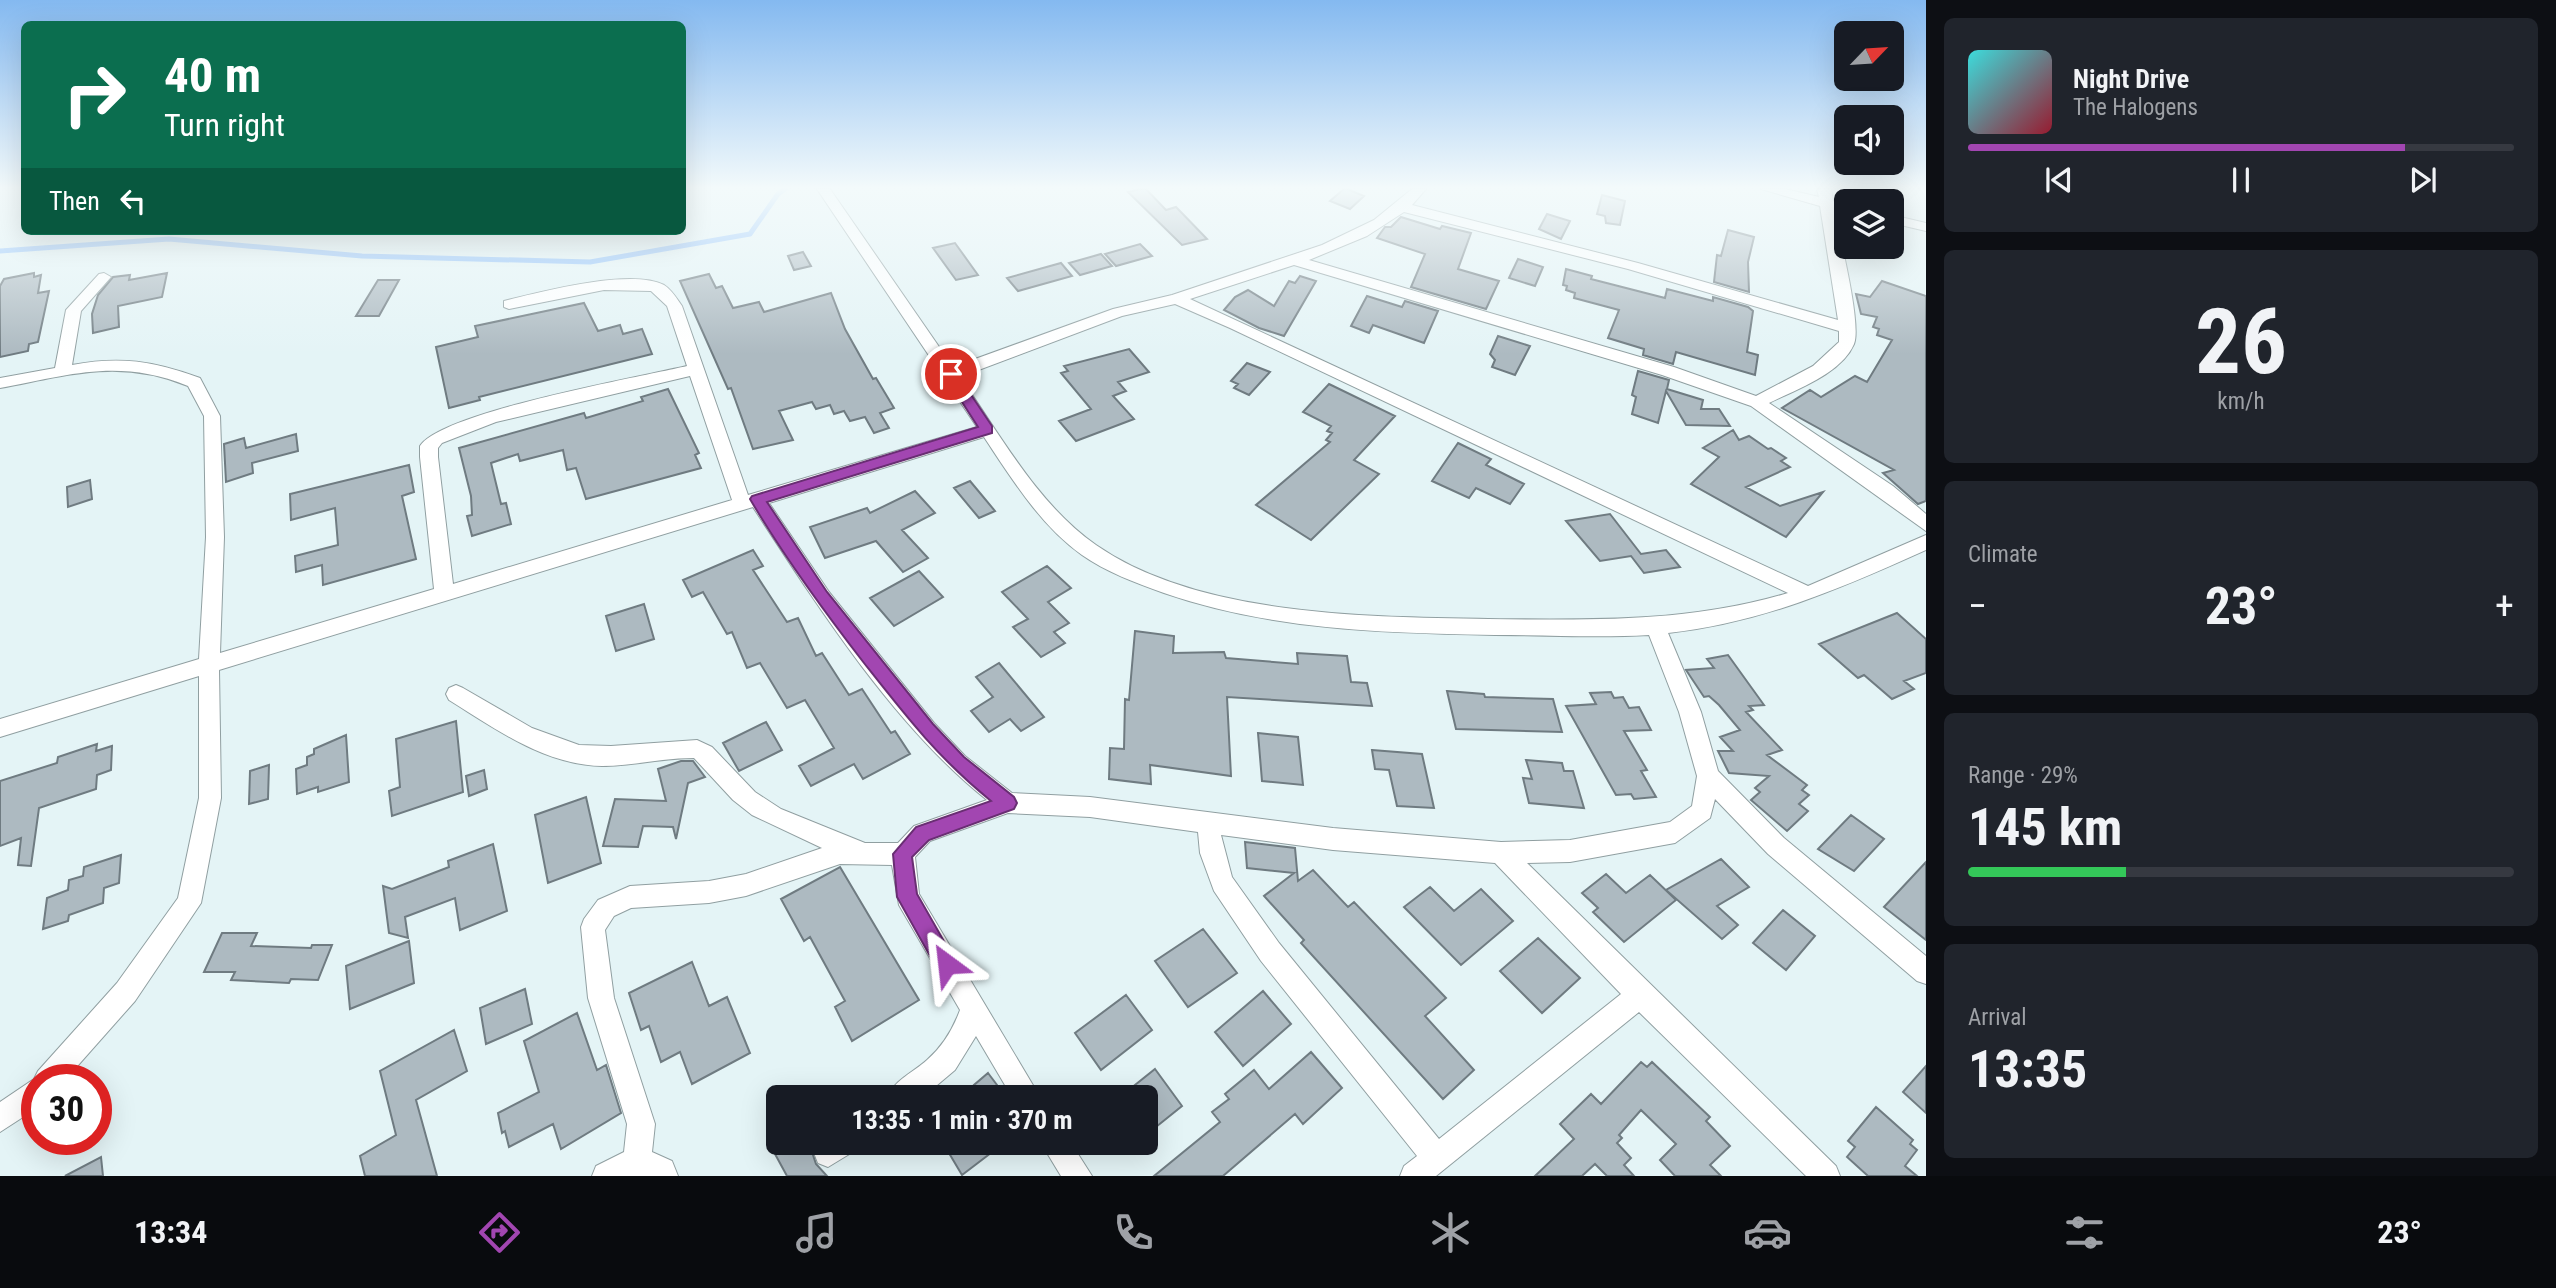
<!DOCTYPE html>
<meta charset="utf-8">
<style>
body{margin:0;font-family:"Roboto Condensed",sans-serif;background:#20242c;color:#f1f3f6;height:100vh;display:flex;flex-direction:column;font-size:26px;white-space:nowrap}
*{box-sizing:border-box;margin:0}
p{font-size:23px;color:#9ea1a6}
.icon{flex:none;width:38px;height:38px;fill:none;stroke:currentColor;stroke-width:2;stroke-linecap:round;stroke-linejoin:round}
.map{position:relative;flex:1;overflow:hidden}
.panel{display:flex;flex-direction:column;gap:18px;padding:18px;background:#0d0f14;width:630px}
.panel>*{flex:none}
.guide{position:absolute;left:21px;top:21px;width:665px;height:214px;border-radius:10px;box-shadow:0 7px 28px #0002;background:#0b6e4f;color:#fff;overflow:hidden}
.needle{width:46px;rotate:65deg}
.tools{position:absolute;left:1834px;top:21px;display:grid;gap:14px}
.tools a{display:grid;place-items:center;width:70px;height:70px;border-radius:10px;background:#171b24;box-shadow:0 7px 28px #0002;font-size:35px}
.speed{position:absolute;left:21px;top:1064px;display:flex;gap:14px;font-size:35px;font-weight:700;text-align:center}
.speed>*{display:grid;place-content:center;width:91px;height:91px;border-radius:50%;background:#171b24;box-shadow:0 7px 28px #0002;line-height:1}
.speed .limit{border:10px solid #d22;background:#fff;color:#111}
.pin{position:absolute;display:grid;place-items:center;width:60px;height:60px;color:#fff;margin:-30px;border:4px solid #fff;border-radius:50%;box-shadow:0 2px 7px #0007}
.me{position:absolute;width:77px;margin:-38px;rotate:330deg;stroke-linejoin:round;filter:drop-shadow(0 0 5px #0008)}
.turn{display:flex;align-items:center;gap:24px;height:147px;padding:0 28px;font-size:32px}
.turn .icon{width:91px;height:91px;stroke-width:2.5}
.turn b{display:block;font-size:49px;line-height:60px}
.then{display:flex;align-items:center;height:66px;padding:0 28px;background:#0003;gap:14px;font-size:26px}
.big{font-size:52px;font-weight:700;line-height:1.1}
.panel .card{flex:1;display:flex;flex-direction:column;justify-content:center;gap:10px;min-width:0;padding:0 24px;border-radius:10px;background:#20242c}
.panel .dial{align-items:center;gap:0}
.dial b{font-size:91px;line-height:1}
.song{display:flex;align-items:center;gap:21px}
.cover{width:84px;height:84px;border-radius:10px;background:linear-gradient(135deg,hsl(180 70% 55%),hsl(350 70% 35%))}
.played{height:7px;border-radius:4px;background:linear-gradient(90deg,#a246b1 80%,#363941 80%)}
.keys{display:flex;justify-content:space-around;direction:ltr}
.heat{display:flex;justify-content:space-between;align-items:center;font-size:38px;direction:ltr}
.charge{height:10px;border-radius:5px;background:linear-gradient(90deg,#34c759 29%,#363941 0)}
.trip{position:absolute;left:766px;top:1085px;width:392px;height:70px;border-radius:10px;background:#171b24;box-shadow:0 7px 28px #0002;font-weight:700;line-height:70px;text-align:center}
.dock{display:flex;height:112px;justify-content:space-around;align-items:center;background:#090b0e;color:#9ea1a6}
.dock .icon{width:49px;height:49px}
.dock .active{color:#a246b1}
.dock b{font-size:32px;color:#f1f3f6}
main{display:flex;flex:1;min-height:0}
.map>svg:first-child{display:block}
.lines{fill:none;stroke-linecap:round;stroke-linejoin:round}
.stream{stroke:#8ec0fb;stroke-width:5}
.building{fill:#adbac1;stroke:#6f7b81;stroke-width:2}
.minor-casing{stroke:#909fa1;stroke-width:2}
.minor{fill:#fff;fill-rule:evenodd}
.route{fill:#a246b1;stroke:#692e73;stroke-width:2}
</style>
<main>
<div class="map">
<svg width="1926" height="1176" viewBox="0 0 1926 1176">
<rect width="100%" height="100%" fill="#e4f4f6"/>
<g class="lines">
<path class="stream" d="M0,251L169,239L362,256L590,262L750,234L778,194L785,189"/>
</g>
<path class="building" d="M1141,189H1146L1166,210L1176,207L1207,239L1182,245L1128,192Z
M1344,189H1347L1364,196L1350,209L1330,201Z
M1602,195L1625,201L1620,225L1606,223L1605,216L1597,214Z
M1547,214L1570,221L1561,239L1539,229Z
M1401,217L1440,229L1442,226L1471,233L1458,269L1499,281L1486,309L1411,287L1425,254L1377,238L1385,227H1391Z
M1728,230L1754,237L1748,262L1749,292L1714,282L1717,255L1721,256Z
M955,243L978,275L956,280L933,248Z
M1140,244L1152,256L1116,266L1105,254Z
M803,252L811,266L794,270L788,256Z
M1101,254L1112,266L1080,275L1069,263Z
M1518,259L1543,267L1535,286L1509,278Z
M1061,263L1072,276L1018,291L1007,278Z
M1566,269L1592,276L1591,279L1665,298L1667,289L1713,301V297L1748,307L1753,311L1747,352L1758,355L1755,375L1676,352L1673,364L1643,355L1644,349L1608,338L1619,310L1574,298L1575,293L1566,290L1567,286L1563,285Z
M34,273V277L41,275L38,293L49,291L38,342L29,344L28,351L0,357V286L4,279Z
M167,273L162,297L118,306L119,327L93,333L92,314L98,295L113,277L130,275L129,280Z
M709,274L716,288L722,286L733,308L759,302L764,312L831,293L845,329L873,379L876,378L894,408L880,413L889,428L874,433L865,417L850,421L844,411L834,414L830,405L816,409L812,402L779,411L793,440L753,449L731,388L728,389L680,281Z
M1300,276L1316,281L1284,336L1259,328L1224,310L1235,297L1248,290L1274,306L1289,281L1295,283Z
M378,280H399L379,316H356Z
M1882,281L1926,296V501L1918,504L1883,473L1894,470L1782,408L1810,390L1821,397L1855,376L1867,382L1892,340L1877,335L1879,329L1873,327L1877,317L1861,314L1856,294L1870,297Z
M1367,296L1402,307L1405,301L1438,311L1424,343L1373,325L1369,333L1351,326Z
M584,303L598,331L620,325L623,334L642,329L652,354L479,397L480,400L449,408L436,347L478,337L475,326Z
M1498,336L1530,346L1515,375L1492,367L1495,360L1490,354Z
M1129,349L1149,372L1118,382L1126,391L1113,396L1134,419L1076,441L1059,421L1091,409L1061,373L1068,371L1064,366Z
M1247,363L1270,372L1249,395L1234,388L1238,384L1231,381Z
M1638,371L1669,380L1667,389L1703,400L1701,409H1719L1730,426L1686,425L1666,391L1658,423L1632,414L1636,397L1632,395Z
M1329,384L1395,416L1354,460L1379,474L1311,540L1256,505L1330,442L1326,440L1332,433L1327,431L1331,426L1303,412Z
M668,389L699,453L695,455L701,468L586,499L576,468L567,470L563,450L520,461L518,454L491,463L501,504L506,503L511,524L472,536L467,516L472,515L471,496L459,448L584,413L586,418L643,401L641,397Z
M1733,430L1739,440L1749,436L1768,449L1771,448L1786,458L1781,461L1790,467L1746,487L1780,506L1823,492L1786,537L1691,484L1719,457L1703,448Z
M296,434L298,451L252,463L253,473L226,482L224,444L244,438L246,448Z
M1458,443L1491,459L1486,465L1524,484L1510,504L1476,488L1469,498L1432,481Z
M409,465L414,492L402,496L416,559L323,585L322,565L296,572L295,556L338,545L335,508L291,520L290,494Z
M90,480L92,499L68,507L67,487Z
M970,481L995,511L979,518L954,488Z
M915,491L935,513L902,530L928,558L903,572L876,541L825,558L810,527L867,508L870,513Z
M1610,514L1641,554L1666,550L1680,567L1644,573L1631,556L1600,561L1566,521Z
M753,550L763,566L753,570L787,622L798,618L816,656L822,653L849,695L862,689L891,733L895,731L910,754L863,779L854,764L811,786L799,766L834,748L805,700L787,708L760,663L747,668L732,632L727,634L703,592L692,597L683,580Z
M1047,566L1071,588L1048,602L1069,623L1054,632L1065,643L1041,657L1013,627L1028,619L1002,592Z
M919,571L943,597L894,626L870,598Z
M644,604L654,639L616,651L606,616Z
M1897,613L1926,639V673L1904,681L1914,689L1892,699L1864,675L1858,678L1819,644Z
M1135,631L1174,636L1173,653L1224,652L1226,658L1298,664L1297,653L1347,656L1351,682L1367,683L1372,706L1227,697L1231,776L1150,765L1151,784L1109,779L1110,748L1124,749L1125,699L1129,700Z
M1728,655L1764,705L1749,706L1753,710L1746,712L1782,750L1767,755L1807,785L1802,790L1809,795L1799,804L1808,811L1787,831L1751,800L1760,792L1755,788L1769,776L1729,773L1718,751H1733L1720,737L1740,730L1719,705L1709,696L1704,697L1686,670L1714,668L1707,659Z
M999,663L1044,717L1021,731L1010,719L989,732L971,711L993,697L976,677Z
M1447,691L1484,694L1485,697L1553,699L1562,732L1456,729Z
M1611,692L1614,698L1623,697L1629,708L1639,707L1651,730L1624,731L1647,770L1641,771L1656,797L1634,799L1631,794L1616,795L1566,706L1596,704L1590,693Z
M456,721L463,792L392,816L389,791L400,787L396,739Z
M766,722L782,750L739,771L723,743Z
M1258,733L1298,737L1303,785L1262,781Z
M346,735L349,782L318,792V787L297,794L296,769L307,765V757L314,754V749Z
M97,744L96,751L112,746L111,770L97,775L96,789L39,808L31,866L18,865L21,838L0,846V781L57,763L58,757Z
M1372,750L1422,754L1434,808L1397,806L1389,770L1375,769Z
M1526,760L1562,763L1564,771H1573L1584,808L1529,803L1523,778L1532,779Z
M681,761H693L705,777L688,783L676,839L673,827L643,826L638,847L603,846L615,799L666,801L658,769Z
M269,765L268,799L249,804L250,771Z
M484,770L487,789L469,796L466,776Z
M586,797L601,863L548,883L535,815Z
M1851,815L1884,839L1854,871L1818,849Z
M1245,842L1295,848L1298,881L1313,870L1348,907L1354,902L1446,998L1425,1016L1474,1070L1443,1099L1301,943L1304,940L1264,896L1294,873L1247,868Z
M493,844L507,911L460,930L455,898L405,917L408,938L389,933L383,886L392,889L449,867L448,861Z
M121,855L119,883L104,888L103,903L69,915L68,921L43,929L47,898L68,890L69,880L83,876L84,867Z
M1721,859L1749,887L1717,906L1738,925L1722,939L1666,890Z
M1926,862V940L1884,907Z
M840,867L919,1000L852,1041L835,1007L845,1001L810,937L804,941L781,899Z
M1606,874L1626,893L1650,875L1676,900L1624,942L1593,912L1598,908L1582,893Z
M1430,887L1454,911L1481,889L1513,921L1461,965L1404,907Z
M1783,910L1815,936L1786,970L1753,943Z
M1203,929L1237,973L1188,1007L1155,961Z
M222,933H257L251,946L311,948L312,945H332L318,980L291,979L289,983L231,980L235,972H204Z
M1538,938L1580,978L1542,1013L1500,971Z
M409,941L414,983L350,1009L346,966Z
M692,962L709,1006L727,997L750,1053L692,1084L680,1052L661,1062L649,1026L641,1030L629,993Z
M525,989L532,1024L486,1044L480,1008Z
M1263,991L1291,1024L1243,1066L1215,1032Z
M1126,995L1152,1030L1101,1070L1075,1033Z
M577,1013L597,1070L606,1065L621,1113L561,1149L553,1124L509,1147L505,1131L502,1133L498,1113L539,1092L524,1041Z
M454,1030L467,1071L416,1100L437,1176H365L360,1156L396,1135L380,1071Z
M1311,1052L1342,1088L1303,1124L1295,1114L1223,1176H1154L1220,1122L1212,1112L1229,1099L1225,1094L1254,1070L1269,1089Z
M1641,1062L1647,1067L1652,1062L1710,1117L1706,1121L1730,1146L1710,1165L1721,1176H1675L1660,1160L1676,1144L1641,1110L1619,1135L1622,1138L1617,1143L1631,1158L1624,1165L1634,1176H1607L1595,1164L1582,1176H1535L1574,1139L1560,1124L1591,1094L1601,1104Z
M1926,1066V1113L1903,1092Z
M1155,1069L1182,1106L1146,1135V1097H1120Z
M988,1073L1006,1097H983L974,1085Z
M1876,1107L1913,1140L1910,1144L1917,1150L1905,1166L1917,1176H1868L1847,1157L1855,1147L1848,1141Z
M769,1143H809L816,1164L827,1176H787Z
M943,1143H1004L962,1175Z
M101,1157L103,1176H65Z"/>
<g class="lines">
<defs>
<path id="minor" d="M817,189H830L953,367L1113,309L1172,295L1322,245L1374,220L1412,189H1426L1412,205L1638,263L1838,320L1820,206L1761,189H1785L1819,197L1817,189H1831L1833,201L1846,204V212L1834,209C1839,234 1862,325 1854,344C1841,374 1797,389 1769,403L1893,486L1926,514V531L1751,406L1662,375L1294,265L1190,299L1808,586L1926,535V550C1842,588 1761,623 1668,633L1701,712L1718,771L1784,838L1926,956V984L1917,981L1768,854L1715,799L1710,818L1675,843L1570,862L1527,863L1836,1166L1840,1176H1806L1639,1012L1436,1176H1400L1404,1166L1417,1156L1261,961L1214,891L1200,853L1198,832L1090,817L1008,813L930,841L915,857L919,894L1040,1097H1012L976,1036L955,1070L923,1097H888C894,1080 914,1072 927,1060C943,1046 953,1029 960,1010L899,905L892,865L840,864L746,896L709,903L631,908L614,916L605,930L614,998L655,1124L652,1152L672,1161L678,1176H592L596,1166L624,1152L627,1124L588,998L581,927L584,919L598,900L630,886L709,881L746,874L822,848L752,815L733,800L694,758C663,758 632,766 602,766C544,765 496,729 449,700L446,694L449,688L456,685L463,688L532,728L579,745L611,746L697,740L712,747L755,792L781,809L865,843H898L914,826L987,800C894,726 818,607 753,507L219,670L221,798L201,903L135,1001L65,1080H37V1108L0,1132V1102L34,1079L38,1071L117,983L178,898L199,798V676L0,737V719L199,659L206,537L204,416L188,386C118,358 71,375 0,388V378L55,368L66,310L99,274L104,273L111,277L81,311L72,365C120,356 154,361 200,378L220,416L224,537L220,653L434,589L420,457V446C442,412 640,377 687,366L667,306L651,291L604,290L509,309L504,307V301C540,292 631,268 664,285C672,290 677,299 682,306L748,495L977,427ZM1404,212L1628,269L1839,331V342L1813,366L1756,396L1674,367L1309,260L1367,236ZM1175,304L1230,328L1788,593C1688,623 1590,620 1488,619C1367,617 1198,616 1096,545C1037,504 1000,434 960,377L1122,316ZM690,376L732,500L453,584L438,457V448L442,443L496,422ZM984,437C1012,479 1040,525 1082,555C1106,572 1136,583 1164,593C1271,630 1383,633 1495,635C1546,635 1598,638 1649,635L1679,712L1697,776L1692,806L1670,822L1570,840L1501,842L1333,828L1090,797L1012,793L965,756L934,723L829,592L769,503ZM1221,835L1333,850L1495,863L1621,994L1439,1139L1279,943L1232,877Z
M1892,215L1926,223V231L1892,223Z
M818,1143H855L851,1153L828,1167L818,1163L814,1153Z
M1041,1143H1071L1092,1176H1061Z"/>
</defs>
<use href="#minor" class="minor-casing"/>
<use href="#minor" class="minor"/>
</g>
<linearGradient id="sky" x2="0" y2="1"><stop stop-color="#84b9f0"/><stop offset="0.53" stop-color="#f3fafb"/><stop offset="1" stop-color="#f3fafb" stop-opacity="0"/></linearGradient>
<rect width="1926" height="354" fill="url(#sky)"/>
<path class="route" d="M951,370L955,371L992,426V433L767,502L827,592L933,724L964,757L1014,797L1017,803L1014,809L929,840L912,857L917,894L957,964L954,972L947,975L939,972L897,897L893,854L916,827L991,801C938,758 905,715 864,663C823,610 784,557 750,499L752,496L978,427L944,374Z"/>
</svg>
<div class="tools">
<a><svg class="needle" viewBox="-14 -14 28 28"><path d="M0-13l5 13h-10z" fill="#e53935"/><path d="M0 13l5-13h-10z" fill="#9ea1a6"/></svg></a>
<a><svg class="icon" aria-label="sound" viewBox="0 0 24 24"><path d="M4 9h4l5-4v14l-5-4H4zM17 9q2 3 0 6"/></svg></a>
<a><svg class="icon" aria-label="layers" viewBox="0 0 24 24"><path d="M12 4l9 5-9 5-9-5zM3 14l9 5 9-5"/></svg></a>
</div>
<div class="speed"><div class="limit">30</div></div>
<div class="pin" style="left:951px;top:374px;background:#d93025"><svg class="icon" aria-label="arrive" viewBox="0 0 24 24"><path d="M6 21V4h12l-3 4 3 4H6"/></svg></div>
<svg class="me" style="left:947px;top:964px" viewBox="-20 -20 40 40"><path d="M0-17L14 15 0 8-14 15z" fill="#a246b1" stroke="#fff" stroke-width="4"/></svg>
<div class="trip">13:35 · 1 min · 370 m</div>
<div class="guide">
<div class="turn"><svg class="icon" aria-label="right" viewBox="0 0 24 24"><path d="M7 20v-9h11M14 6l5 5-5 5"/></svg><div><b>40 m</b>Turn right</div></div>
<div class="then">Then<svg class="icon" aria-label="left" viewBox="0 0 24 24"><path d="M17 20v-9H6M10 6l-5 5 5 5"/></svg></div>
</div>
</div>
<section class="panel">
<div class="card">
<div class="song"><i class="cover"></i><div><b>Night Drive</b><p>The Halogens</p></div></div>
<div class="played"></div>
<div class="keys"><svg class="icon" aria-label="previous" viewBox="0 0 24 24"><path d="M18 5L8 12l10 7zM5 5v14"/></svg><svg class="icon" aria-label="pause" viewBox="0 0 24 24"><path d="M8 5v14M16 5v14"/></svg><svg class="icon" aria-label="next" viewBox="0 0 24 24"><path d="M6 5l10 7-10 7zM19 5v14"/></svg></div>
</div>
<div class="card dial"><b>26</b><p>km/h</p></div>
<div class="card"><p>Climate</p>
<div class="heat"><a>−</a><b class="big">23°</b><a>+</a></div>
</div>
<div class="card"><p>Range · 29%</p><b class="big">145 km</b><div class="charge"></div></div>
<div class="card"><p>Arrival</p><b class="big">13:35</b></div>
</section>
</main>
<nav class="dock">
<b>13:34</b>
<svg class="icon active" aria-label="directions" viewBox="0 0 24 24"><path d="M12 3l9 9-9 9-9-9zM9 14v-3h6M13 9l2 2-2 2"/></svg>
<svg class="icon" aria-label="music" viewBox="0 0 24 24"><path d="M9 18V5l10-2v13"/><circle cx="6" cy="18" r="3"/><circle cx="16" cy="16" r="3"/></svg>
<svg class="icon" aria-label="phone" viewBox="0 0 24 24"><path d="M5 4h4l2 5-3 2q2 4 5 5l2-3 5 2v4C11 20 4 13 5 4z"/></svg>
<svg class="icon" aria-label="climate" viewBox="0 0 24 24"><path d="M12 3v18M4 7l16 10M4 17L20 7"/></svg>
<svg class="icon" aria-label="car" viewBox="0 0 24 24"><path d="M5 17H2v-5l4-1 3-4h7l3 4 3 1v5h-3M9 17h6M6 11h13"/><circle cx="7" cy="17" r="2"/><circle cx="17" cy="17" r="2"/></svg>
<svg class="icon" aria-label="filters" viewBox="0 0 24 24"><path d="M4 7h16M4 17h16"/><circle cx="9" cy="7" r="2"/><circle cx="15" cy="17" r="2"/></svg>
<b>23°</b>
</nav>
